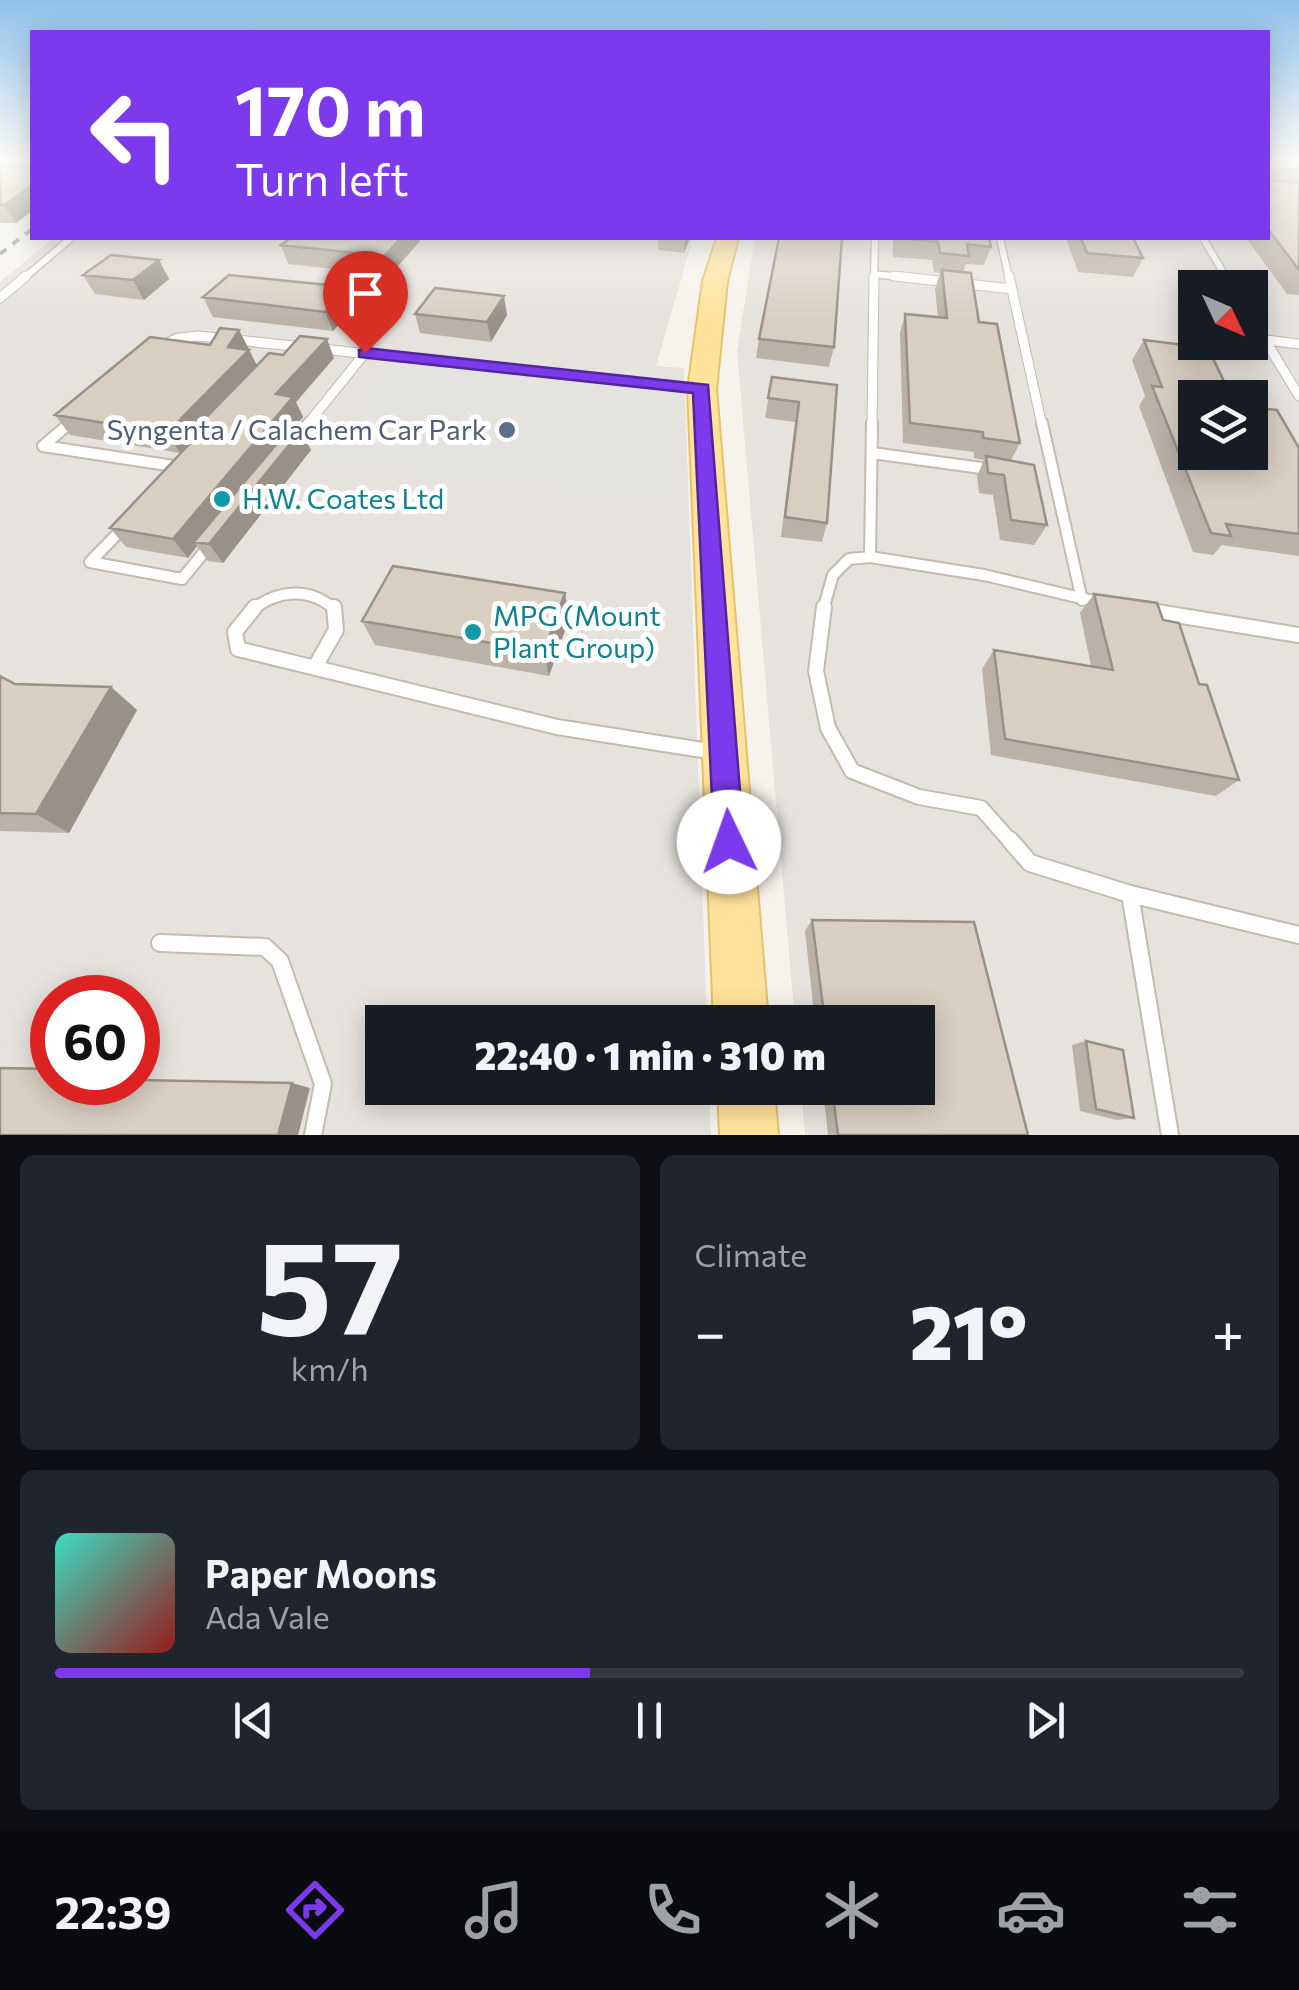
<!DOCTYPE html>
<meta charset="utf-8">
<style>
body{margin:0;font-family:Commissioner,sans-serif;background:#20242c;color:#f1f3f6;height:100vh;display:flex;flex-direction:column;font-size:38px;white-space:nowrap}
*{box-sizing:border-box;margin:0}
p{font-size:32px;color:#9ea1a6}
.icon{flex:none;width:55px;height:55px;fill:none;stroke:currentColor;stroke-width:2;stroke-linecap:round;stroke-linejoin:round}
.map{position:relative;height:1135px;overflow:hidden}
.drawer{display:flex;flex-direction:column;gap:20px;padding:20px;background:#0d0f14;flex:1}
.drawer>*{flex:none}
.top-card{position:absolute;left:30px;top:30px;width:1240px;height:210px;border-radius:0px;box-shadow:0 5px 25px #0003;background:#7c3aed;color:#fff;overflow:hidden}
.needle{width:65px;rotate:134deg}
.buttons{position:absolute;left:1178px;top:270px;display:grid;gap:20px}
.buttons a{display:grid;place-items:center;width:90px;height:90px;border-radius:0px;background:#171b24;box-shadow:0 5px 25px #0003;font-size:50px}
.speed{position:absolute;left:30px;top:975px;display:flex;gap:20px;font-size:50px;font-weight:700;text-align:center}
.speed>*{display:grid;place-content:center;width:130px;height:130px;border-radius:50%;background:#171b24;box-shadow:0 5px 25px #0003;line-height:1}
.speed .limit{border:15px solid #d22;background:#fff;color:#111}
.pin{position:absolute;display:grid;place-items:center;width:85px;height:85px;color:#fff;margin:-102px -42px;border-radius:50% 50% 50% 0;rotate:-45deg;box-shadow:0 0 10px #0007}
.pin .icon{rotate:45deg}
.me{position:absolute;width:110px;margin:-55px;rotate:357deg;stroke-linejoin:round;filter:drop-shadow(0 0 8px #0008)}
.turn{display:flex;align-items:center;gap:35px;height:210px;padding:0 40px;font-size:45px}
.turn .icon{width:130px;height:130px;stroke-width:2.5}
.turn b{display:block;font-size:70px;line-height:85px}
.big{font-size:75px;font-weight:800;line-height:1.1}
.drawer .widget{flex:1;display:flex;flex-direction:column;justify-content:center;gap:15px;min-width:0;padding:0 35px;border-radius:15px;background:#20242c}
.drawer .dial{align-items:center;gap:0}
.dial b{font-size:130px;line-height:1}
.song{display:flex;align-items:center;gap:30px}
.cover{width:120px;height:120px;border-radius:15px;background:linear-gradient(135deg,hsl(170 70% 55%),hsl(0 70% 35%))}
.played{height:10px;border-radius:5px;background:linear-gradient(90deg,#7c3aed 45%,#363941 45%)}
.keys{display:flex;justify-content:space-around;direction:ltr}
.heat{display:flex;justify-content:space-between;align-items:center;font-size:55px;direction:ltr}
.drawer .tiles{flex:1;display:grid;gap:20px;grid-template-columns:1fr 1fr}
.widget:last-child{grid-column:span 2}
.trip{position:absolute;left:365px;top:1005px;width:570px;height:100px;border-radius:0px;background:#171b24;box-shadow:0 5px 25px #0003;font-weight:800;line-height:100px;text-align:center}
.tab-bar{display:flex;height:160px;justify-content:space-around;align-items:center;background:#090b0e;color:#9ea1a6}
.tab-bar .icon{width:70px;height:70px}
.tab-bar .selected{color:#7c3aed}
.tab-bar b{font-size:45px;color:#f1f3f6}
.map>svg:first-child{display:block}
.industrial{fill:#e6e2dd;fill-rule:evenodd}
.parking{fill:#e5e3e0}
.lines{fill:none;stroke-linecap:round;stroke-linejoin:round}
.lane-far4-casing{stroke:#c2bbae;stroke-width:9}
.lane-far3-casing{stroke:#c2bbae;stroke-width:11}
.lane-far2-casing{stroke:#c2bbae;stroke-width:14}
.lane-far1-casing{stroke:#c2bbae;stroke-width:18}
.lane-casing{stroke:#c2bbae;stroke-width:20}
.primary-casing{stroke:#e6c16a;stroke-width:4}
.lane-far4{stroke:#fff;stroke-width:6}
.lane-far3{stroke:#fff;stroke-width:9}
.lane-far2{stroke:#fff;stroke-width:10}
.lane-far1{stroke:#fff;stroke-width:14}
.lane{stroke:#fff;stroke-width:16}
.primary{fill:#ffe39c;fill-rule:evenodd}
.rail{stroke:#9a9a9a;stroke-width:4;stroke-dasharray:8 8;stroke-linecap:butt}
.wall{fill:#bab2a6}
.shaded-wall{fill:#979187}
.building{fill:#d8cfc1;stroke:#979187;stroke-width:2.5}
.route{fill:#7c3aed;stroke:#51269a;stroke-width:2.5}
.service-dot{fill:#5c6f8a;stroke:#fff;stroke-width:4}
.culture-dot{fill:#0f9aa8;stroke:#fff;stroke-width:4}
.labels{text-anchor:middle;stroke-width:10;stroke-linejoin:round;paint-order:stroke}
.service-label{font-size:28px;fill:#4e5e75;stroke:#fff;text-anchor:end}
.culture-label{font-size:28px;fill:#0d838f;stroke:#fff;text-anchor:start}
</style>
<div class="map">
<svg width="1299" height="1135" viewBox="0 0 1299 1135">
<rect width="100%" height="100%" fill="#f6f3ec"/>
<path class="industrial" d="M1299,172V1135H805L801,1088H918V1022H795L737,351L755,238H1268ZM1195,288H1250V342H1195ZM1195,398H1250V452H1195Z
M54,238H693L656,366L684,368L707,1022H382V1088H709L711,1135H0V282ZM52,998H138V1082H52Z"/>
<path class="parking" d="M395,358L677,394L676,507L310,466Z"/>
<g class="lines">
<defs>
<path id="lane-far4" d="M10,161L32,162
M1000,238L1009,279
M1203,238L1227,279
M874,274L917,279
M23,279L71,238
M874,279L875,238"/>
<path id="lane-far3" d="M894,276L1012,289
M1009,276L1042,425
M1226,276L1233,288
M0,298L26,276
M1250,315L1299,396
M1265,340L1299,344
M161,346L178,338L198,336L702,389
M67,425L74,419
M307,425L365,353
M872,425L874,276"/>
<path id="lane-far2" d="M1042,423L1082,600
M294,441L309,423
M43,446L70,423
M43,446L180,467
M872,453L996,470
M127,524L90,562L182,579L210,545
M870,557L872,423
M252,610C278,589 311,587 335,610
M823,610L833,575L849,559L870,557L984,575L1102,603"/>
<path id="lane-far1" d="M255,607L235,632L238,649L557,727L715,752
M824,607L816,671L828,728L852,771L919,797L981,808L1012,843
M1145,610L1299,635
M315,667L336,630L334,607"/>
<path id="lane" d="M1010,840L1030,863L1130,894
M160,943L265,947L280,961L323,1084L313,1135
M1170,1135L1130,894L1299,935"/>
<path id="primary" d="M717,238H738L727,281L716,389L768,1022H714L688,389L703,281Z
M718,1088H774L778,1135H720Z"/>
</defs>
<use href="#lane-far4" class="lane-far4-casing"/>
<use href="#lane-far3" class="lane-far3-casing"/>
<use href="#lane-far2" class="lane-far2-casing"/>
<use href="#lane-far1" class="lane-far1-casing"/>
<use href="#lane" class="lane-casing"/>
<use href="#primary" class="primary-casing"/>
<use href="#lane-far4" class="lane-far4"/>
<use href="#lane-far3" class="lane-far3"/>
<use href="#lane-far2" class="lane-far2"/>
<use href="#lane-far1" class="lane-far1"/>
<use href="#lane" class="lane"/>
<use href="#primary" class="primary"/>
<path class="rail" d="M0,254L32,229"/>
</g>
<path class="wall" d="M1268,161H1299V295L1287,294L1246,238H1268Z
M0,164L32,165V211L16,223H0Z
M290,238H419L420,241L390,275L288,264L281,245Z
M658,238H690L684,253L658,250Z
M893,238H989L991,247L984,265L966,264L963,272L1020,443L1011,460L1047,525L1034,545L1000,540L993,495L979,493L977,476L984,460L974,458V452L903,443L900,333L905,314L938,317L935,289L940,273L934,272L932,260L893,257Z
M1066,238H1133L1143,258L1133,277L1078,272Z
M159,260L169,279L144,300L95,294L83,275Z
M348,287L355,306L333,331L213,317L203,297Z
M415,314L507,315L491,342L420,333Z
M759,339L834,347L829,367L756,358Z
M1144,340L1195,398L1299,448V556L1222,545L1213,555L1193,552L1139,406L1145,396L1132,360Z
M249,349L257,366L334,358L296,402L303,417L293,429L311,450L223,563L208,561L197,546L188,558L126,547L110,528L180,453L70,435L55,415Z
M772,377L837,385L827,523L822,542L781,537L795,422L765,418Z
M565,593L569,619L549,676L375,645L362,621Z
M1094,594L1163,620L1199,684L1239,780L1216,796L991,755L982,669L994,650L1091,666L1080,613Z
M0,676L15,684L111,687L137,710L69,833L0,831Z
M812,920L974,922L1028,1135H828L823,1088H918V1022H815L805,931Z
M1086,1041L1134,1118L1117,1120L1080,1111L1072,1045Z"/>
<path class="shaded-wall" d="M32,185V211L16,223L4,205Z
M401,238H419L420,241L390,275L384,256Z
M685,238H690L684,253Z
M159,260L169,279L144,300L133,280Z
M348,287L355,306L333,331L325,312Z
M504,296L507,315L491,342L487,322Z
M239,330L249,349L247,353L249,350L259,370L188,436L191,441L180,453L167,433Z
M327,339L334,358L296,402L303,417L200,542H194L197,546L188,558L173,539L276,394Z
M301,430L311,450L223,563L209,544Z
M565,593L569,619L549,676L544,652Z
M111,687L137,710L69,833L36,814Z
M292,1083L310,1088L298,1135H278Z"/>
<path class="building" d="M1268,161H1299V170H1278L1273,174L1275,181L1299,183V270L1268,229Z
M0,164L32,165V185L4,205H0Z
M290,238H401L384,256L281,245Z
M779,238H842L834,347L759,339Z
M898,238H989L991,247L967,244L969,256L940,253L938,242Z
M1081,238H1133L1143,258L1087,253Z
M111,255L159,260L133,280L83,275Z
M942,270L971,273L979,322L997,324L1020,443L983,438V432L910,423L905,314L947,318Z
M229,275L348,287L325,312L203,297Z
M435,288L504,296L487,322L415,314Z
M220,328L239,330L228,347L249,350L167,433L55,415L150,337L210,345Z
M300,336L327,339L276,394L293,397L173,539L110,528L196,437L188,436L269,353L283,355Z
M1144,340L1208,348L1232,398H1195V452H1250V407L1277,410L1299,448V534L1226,524L1231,536L1211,533L1152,386L1162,387Z
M772,377L837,385L827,523L785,517L799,402L768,398Z
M290,428L301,430L209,544L194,542Z
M986,456L1034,465L1047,525L1011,520L1004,475L988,473Z
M393,566L565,593L544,652L362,621Z
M1094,594L1157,603L1163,620L1179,623L1199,684L1207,685L1239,780L1005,739L994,650L1113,670Z
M0,676L15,684L111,687L36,814L0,813Z
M812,920L974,922L1028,1135H838L832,1088H918V1022H825Z
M1086,1041L1123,1050L1134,1118L1096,1109Z
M0,1068L52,1069V1082H138V1080L292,1083L278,1135H0Z"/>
<linearGradient id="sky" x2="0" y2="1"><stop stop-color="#8fc1ec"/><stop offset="0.5" stop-color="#fbfaf6"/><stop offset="1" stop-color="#fbfaf6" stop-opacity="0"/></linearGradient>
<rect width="1299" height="320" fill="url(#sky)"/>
<path class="route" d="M365,348L708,385L744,842L740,852L729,857L718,852L714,842L693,393L359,357V350Z"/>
<circle class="service-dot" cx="507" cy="430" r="10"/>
<g class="culture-dot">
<circle cx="222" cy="499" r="10"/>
<circle cx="473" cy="632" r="10"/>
</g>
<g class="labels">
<g class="service-label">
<text x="487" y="440">Syngenta / Calachem Car Park</text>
</g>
<g class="culture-label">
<text x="242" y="509">H.W. Coates Ltd</text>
<text x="493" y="626">MPG (Mount<tspan x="493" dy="32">Plant Group)</tspan></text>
</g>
</g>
</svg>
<div class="buttons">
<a><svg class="needle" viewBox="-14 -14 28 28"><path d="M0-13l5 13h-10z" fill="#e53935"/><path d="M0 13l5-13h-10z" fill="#9ea1a6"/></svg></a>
<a><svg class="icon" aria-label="layers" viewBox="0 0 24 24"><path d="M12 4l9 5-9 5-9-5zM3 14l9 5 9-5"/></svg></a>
</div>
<div class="speed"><div class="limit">60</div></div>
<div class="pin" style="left:365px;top:353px;background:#d93025"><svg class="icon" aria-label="arrive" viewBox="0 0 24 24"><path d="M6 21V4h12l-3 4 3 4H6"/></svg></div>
<svg class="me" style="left:729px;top:842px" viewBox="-20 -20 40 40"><circle r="19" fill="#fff"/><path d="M0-13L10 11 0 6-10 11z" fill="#7c3aed"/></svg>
<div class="trip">22:40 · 1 min · 310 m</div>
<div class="top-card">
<div class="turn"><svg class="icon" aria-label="left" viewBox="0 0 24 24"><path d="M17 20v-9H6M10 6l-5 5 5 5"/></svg><div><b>170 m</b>Turn left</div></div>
</div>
</div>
<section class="drawer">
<div class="tiles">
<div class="widget dial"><b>57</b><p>km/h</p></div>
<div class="widget"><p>Climate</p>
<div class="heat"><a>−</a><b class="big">21°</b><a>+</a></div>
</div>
<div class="widget">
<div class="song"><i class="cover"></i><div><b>Paper Moons</b><p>Ada Vale</p></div></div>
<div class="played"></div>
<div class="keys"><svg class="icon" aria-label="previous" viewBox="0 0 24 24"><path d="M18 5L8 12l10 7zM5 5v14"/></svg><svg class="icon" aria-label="pause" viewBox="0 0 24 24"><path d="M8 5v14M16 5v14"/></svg><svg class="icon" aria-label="next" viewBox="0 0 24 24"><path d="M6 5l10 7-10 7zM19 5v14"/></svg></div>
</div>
</div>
</section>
<nav class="tab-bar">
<b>22:39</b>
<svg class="icon selected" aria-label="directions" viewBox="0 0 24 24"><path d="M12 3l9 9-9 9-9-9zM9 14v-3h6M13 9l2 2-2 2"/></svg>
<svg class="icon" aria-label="music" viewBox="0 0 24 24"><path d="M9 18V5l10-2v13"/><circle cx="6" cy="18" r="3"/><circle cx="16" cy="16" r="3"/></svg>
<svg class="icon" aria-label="phone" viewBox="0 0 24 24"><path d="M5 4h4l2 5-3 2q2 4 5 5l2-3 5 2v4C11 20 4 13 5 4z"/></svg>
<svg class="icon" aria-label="climate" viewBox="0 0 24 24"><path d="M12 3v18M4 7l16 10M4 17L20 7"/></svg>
<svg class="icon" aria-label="car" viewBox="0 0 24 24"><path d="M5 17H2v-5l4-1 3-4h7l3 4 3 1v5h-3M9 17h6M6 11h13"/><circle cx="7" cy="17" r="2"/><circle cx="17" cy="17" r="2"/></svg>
<svg class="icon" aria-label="filters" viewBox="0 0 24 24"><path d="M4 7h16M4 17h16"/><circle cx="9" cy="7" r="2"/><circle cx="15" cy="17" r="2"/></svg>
</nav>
